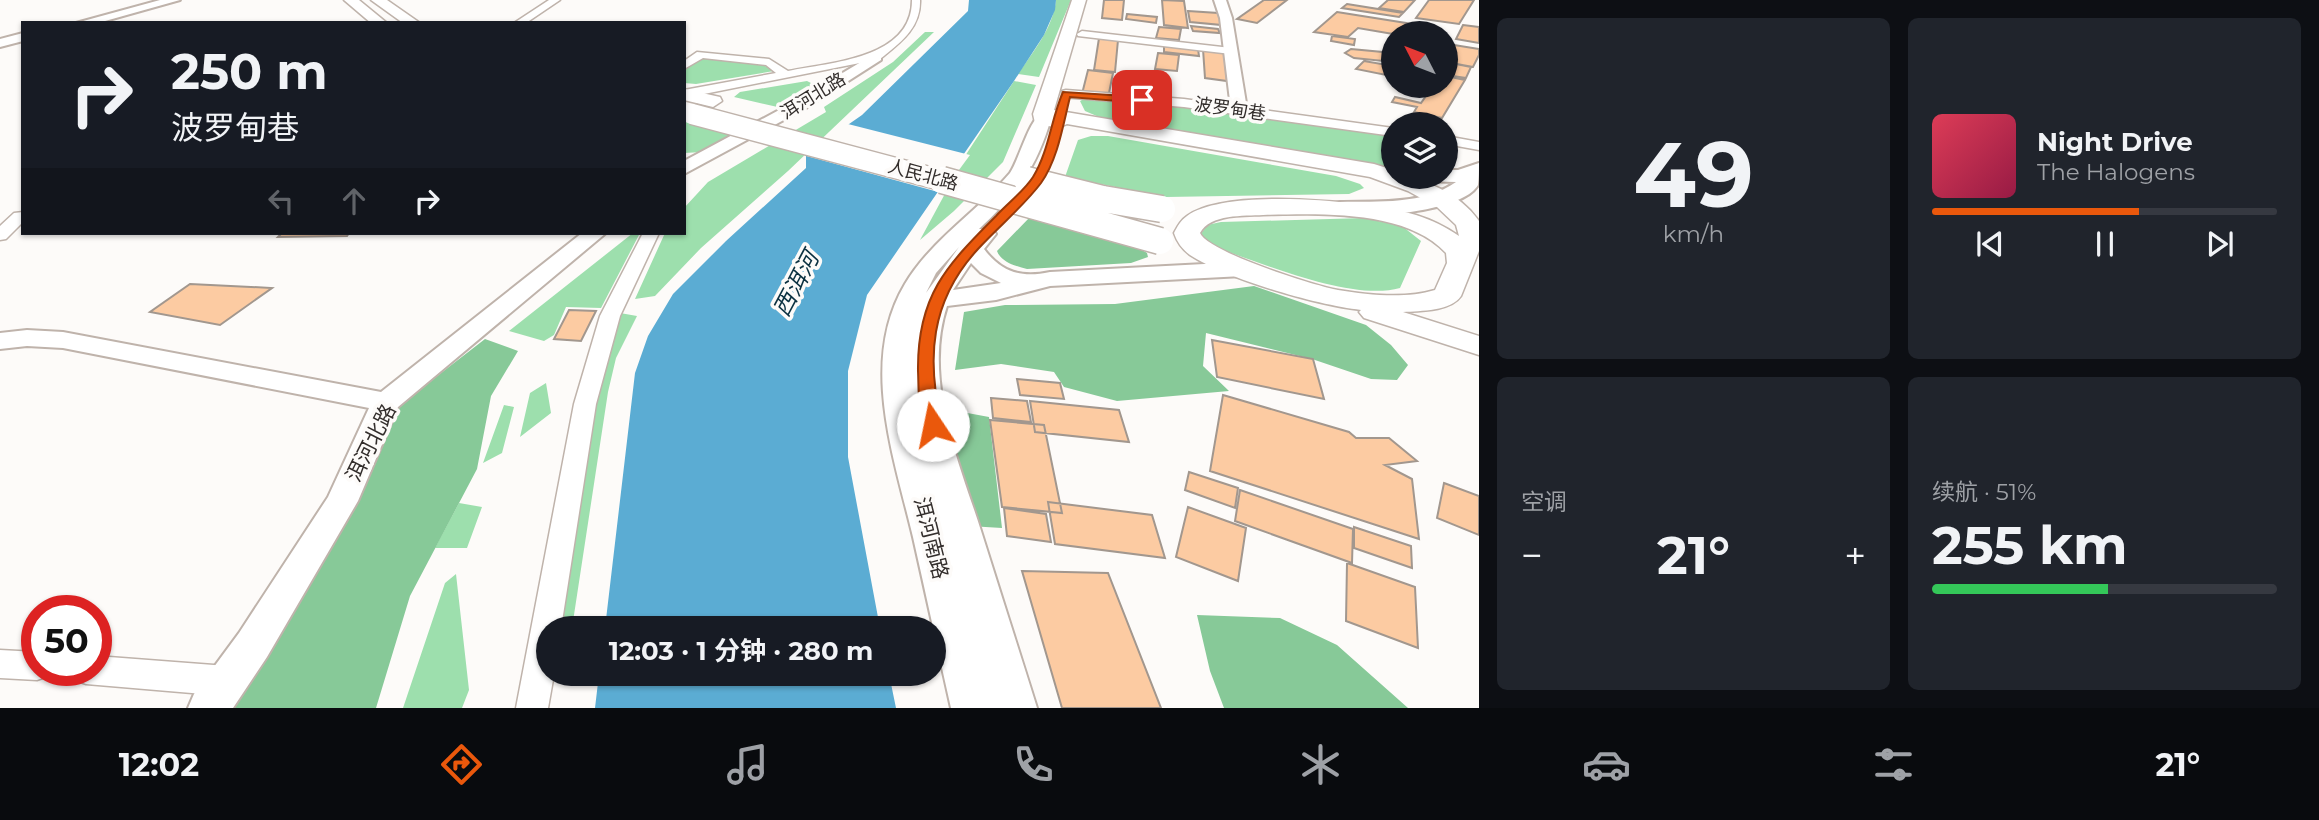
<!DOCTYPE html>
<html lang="zh">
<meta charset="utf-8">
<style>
body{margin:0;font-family:Montserrat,"Noto Sans SC",sans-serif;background:#20242c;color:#f1f3f6;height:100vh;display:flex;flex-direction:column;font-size:26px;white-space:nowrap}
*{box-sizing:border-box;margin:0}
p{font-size:23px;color:#9ea1a6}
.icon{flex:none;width:38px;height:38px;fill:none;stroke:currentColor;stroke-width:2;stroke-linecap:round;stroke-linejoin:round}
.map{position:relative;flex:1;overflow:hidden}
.details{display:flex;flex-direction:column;gap:18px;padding:18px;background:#0d0f14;width:840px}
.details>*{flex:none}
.hud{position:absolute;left:21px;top:21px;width:665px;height:214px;border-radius:0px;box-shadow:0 2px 5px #0004;background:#171b24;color:#f1f3f6;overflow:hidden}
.needle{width:46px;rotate:312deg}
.tools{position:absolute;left:1381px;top:21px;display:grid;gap:14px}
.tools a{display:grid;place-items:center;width:77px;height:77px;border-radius:50%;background:#171b24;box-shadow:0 2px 5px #0004;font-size:35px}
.speed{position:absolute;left:21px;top:595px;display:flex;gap:14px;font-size:35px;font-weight:700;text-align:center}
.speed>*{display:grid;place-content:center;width:91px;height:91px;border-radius:50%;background:#171b24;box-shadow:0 2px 5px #0004;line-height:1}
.speed .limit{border:10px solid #d22;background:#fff;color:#111}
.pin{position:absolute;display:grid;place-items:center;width:60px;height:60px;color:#fff;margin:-30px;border-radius:14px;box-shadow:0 4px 10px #0006}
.me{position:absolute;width:77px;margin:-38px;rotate:349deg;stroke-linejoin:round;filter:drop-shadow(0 0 5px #0008)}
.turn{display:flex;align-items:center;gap:24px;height:147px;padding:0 35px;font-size:32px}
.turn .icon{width:91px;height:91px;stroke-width:2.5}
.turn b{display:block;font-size:49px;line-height:60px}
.lanes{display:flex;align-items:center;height:66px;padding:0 35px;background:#0003;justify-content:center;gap:35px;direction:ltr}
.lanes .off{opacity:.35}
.big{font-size:52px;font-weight:700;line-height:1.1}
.details .card{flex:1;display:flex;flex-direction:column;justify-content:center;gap:10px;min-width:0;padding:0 24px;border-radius:10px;background:#20242c}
.details .dial{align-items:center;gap:0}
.dial b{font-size:91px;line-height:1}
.song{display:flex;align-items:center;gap:21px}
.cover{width:84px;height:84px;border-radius:10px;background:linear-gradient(135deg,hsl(350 70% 55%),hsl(340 70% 35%))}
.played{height:7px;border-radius:4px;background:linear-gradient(90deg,#ea580c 60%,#363941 60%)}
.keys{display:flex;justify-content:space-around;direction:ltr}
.heat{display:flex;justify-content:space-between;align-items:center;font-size:38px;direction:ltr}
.charge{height:10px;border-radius:5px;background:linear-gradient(90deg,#34c759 51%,#363941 0)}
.details .tiles{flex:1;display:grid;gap:18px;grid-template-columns:repeat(2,1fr)}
.trip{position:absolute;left:536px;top:616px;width:410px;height:70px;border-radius:35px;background:#171b24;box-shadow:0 2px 5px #0004;font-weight:700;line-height:70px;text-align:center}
.menu{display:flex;height:112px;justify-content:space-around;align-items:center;background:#090b0e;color:#9ea1a6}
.menu .icon{width:49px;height:49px}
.menu .on{color:#ea580c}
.menu b{font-size:32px;color:#f1f3f6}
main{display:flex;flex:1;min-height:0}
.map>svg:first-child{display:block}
.green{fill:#9ddfad}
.forest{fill:#87c998}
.water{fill:#5bacd3}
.pier{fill:#fdfbf9}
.building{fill:#fccba2;stroke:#a2978e;stroke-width:2}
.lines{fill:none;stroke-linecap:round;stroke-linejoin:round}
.minor-casing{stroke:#bfb3ab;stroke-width:3}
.tertiary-casing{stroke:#bfb3ab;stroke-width:4}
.secondary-casing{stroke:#bfb3ab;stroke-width:4}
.primary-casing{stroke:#bfb3ab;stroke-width:3}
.minor{fill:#fff;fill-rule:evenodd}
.tertiary{fill:#fff;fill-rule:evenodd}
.secondary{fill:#fff;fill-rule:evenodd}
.primary{fill:#fff;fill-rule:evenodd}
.primary-bridge-far1-casing{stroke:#bfb3ab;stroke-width:23;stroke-linecap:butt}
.primary-bridge-casing{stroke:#bfb3ab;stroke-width:29;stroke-linecap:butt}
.primary-bridge-far1{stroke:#fff;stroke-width:20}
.primary-bridge{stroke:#fff;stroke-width:26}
.route{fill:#ea580c;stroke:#983908;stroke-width:2}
.labels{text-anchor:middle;stroke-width:7;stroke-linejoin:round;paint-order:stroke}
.far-street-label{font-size:18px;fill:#332e2c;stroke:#fdfbf9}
.street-label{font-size:21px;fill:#332e2c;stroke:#fdfbf9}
.water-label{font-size:23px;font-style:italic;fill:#0b3141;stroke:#fdfbf9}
</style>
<main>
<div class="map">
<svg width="1479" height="708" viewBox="0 0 1479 708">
<rect width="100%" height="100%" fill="#fdfbf9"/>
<path class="green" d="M1056,0H1071L1039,77L1018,74C1033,52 1053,28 1056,0Z
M925,32H934L788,171L701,248L655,296L635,299L665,233H684V208L708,182L826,112L824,107L893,62Z
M702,55L756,61L774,71L696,84L684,83V68Z
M807,81L817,86L782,108L734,97L740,92Z
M1014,81L1036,85L1003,162L954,211L920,240L967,153Z
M1086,98L1173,104L1393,134V169L1106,120L1085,111L1080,101Z
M684,122H686L733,136L703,152L684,153Z
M1091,136H1108L1336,176L1360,184L1364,188L1349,194L1166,197L1065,177L1078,140Z
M1364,218L1402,226L1421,241L1400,288C1350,302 1259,261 1210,246L1201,234L1207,225L1221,222Z
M633,233H640L601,308L566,307L554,335L544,341L509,331Z
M620,313L637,316L616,358L608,392L572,628H556L602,368Z
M546,383L551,413L520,437L530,393Z
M504,405L514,407L502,453L483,463Z
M459,503L482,507L467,548H435Z
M456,574L469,690L462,708H403L445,583Z"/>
<path class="forest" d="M1030,217L1134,245L1147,253L1148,257L1131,263L1027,269C1015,266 1001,262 997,251Z
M1254,286L1366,325L1391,345L1408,365L1397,380L1371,379L1312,359L1206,333L1203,366L1229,391L1117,401L1064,387L1054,372L1001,364L955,370L964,312L1005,305L1115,304Z
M485,339L518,351L491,396L477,469L410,596L376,708H222L383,439L401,404Z
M946,409L989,417L1002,528L969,526Z
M1197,615L1280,618L1337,645L1408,708H1224L1210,671Z"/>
<path class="water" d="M969,0H1056L1055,10L1044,35L1014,81L867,295L848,371V457L880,628H605L635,373L648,336L673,294L726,241L806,168V154L862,115L968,11Z
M599,674H889L896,708H595Z"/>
<path class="pier" d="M844,123L970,155L942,193L803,155Z"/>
<path class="building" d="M1104,0H1124L1122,20L1102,18Z
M1162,0L1184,1L1188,28L1164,25Z
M1264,0H1287L1257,23L1237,19Z
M1388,0H1415L1404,12L1379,8Z
M1429,0H1474L1459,24L1416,18Z
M1347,4L1403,13L1399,17L1342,8Z
M1188,11L1218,13L1222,25L1190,22Z
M1337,12L1425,26L1419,33L1393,34L1358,28L1348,37L1314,32Z
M1127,14L1157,17L1156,23L1126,19Z
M1463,25L1479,27V43L1456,39Z
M1191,26L1218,29L1220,33L1193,31Z
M1159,27L1181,29L1179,40L1156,38Z
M1332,36L1355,39L1354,45L1331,41Z
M1099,38L1118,40L1115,72L1094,70Z
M1164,45L1198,49L1199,56L1164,52Z
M1454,45L1479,49V55L1473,67L1446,62Z
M1203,49L1224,52L1227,81L1205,78Z
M1351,49L1393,53V62L1354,58L1345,53Z
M1158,53L1179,55L1177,71L1155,69Z
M1364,61L1393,66V74L1391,76L1356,69Z
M1446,62L1471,67L1466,78L1446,75Z
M1088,70L1113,73L1108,98L1082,94Z
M1446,76L1465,80L1442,118L1414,112L1417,107L1392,102L1395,97L1421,103L1433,86H1446Z
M282,233H349L347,236L278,237Z
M190,284L272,288L220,325L150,312Z
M569,310L596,311L581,341L554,339Z
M1212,340L1313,359L1324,399L1217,377Z
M1017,379L1060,383L1064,399L1020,395Z
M1223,395L1349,432L1356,438H1389L1417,461L1385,465L1412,479L1419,539L1210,471Z
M991,398L1027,401L1031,422L993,418Z
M1030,401L1119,410L1129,442L1035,432Z
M990,420L1044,425L1062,513L1002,507Z
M1189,472L1238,488L1235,508L1185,490Z
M1444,483L1479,496V535L1437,518Z
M1240,490L1353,529L1352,563L1235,521Z
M1048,502L1152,515L1165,558L1055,544Z
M1188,507L1246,528L1238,581L1176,557Z
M1004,508L1046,514L1051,542L1007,536Z
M1354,527L1411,546L1412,568L1354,548Z
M1347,563L1415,587L1418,648L1346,621Z
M1022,571L1108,573L1161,708H1062Z"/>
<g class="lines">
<defs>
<path id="minor" d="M549,0H560L526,23H514Z
M912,0H920C921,28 900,43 880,59L684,98V90L776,73L766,65L703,58L684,69V61L697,52L769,59L788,71C831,62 912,59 912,0Z
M1082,31L1231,48L1236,51L1231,54L1078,36L1077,34Z
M1066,90L1184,99L1393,128V136L1184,107L1062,97V91Z
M1446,136L1479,142V150L1446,144Z
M23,212V222L6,239L0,240V226L14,213Z
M643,233H659L620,316L596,404L561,628H548V674H554L548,708H516L574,404L600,316Z
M0,650L37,652V670H51L48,676L37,680L0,678Z
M96,656L227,666L238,671L243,681L238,691L227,696L86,684L75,680L70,670H96Z"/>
<path id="tertiary" d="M160,0H180L98,23H76Z
M1214,0H1226L1232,18L1247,109L1239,114L1231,109L1220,18Z
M23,33V41L0,47V39Z
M876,53L881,54V60L806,108L684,174V161L794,102Z
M582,233H606L398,407L358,501L267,657L233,708H188L194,694L239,633L328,497L369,408L63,348L27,346L0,349V333L27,330L63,332L381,392Z"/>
<path id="secondary" d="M1042,114L1051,119C1035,171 1018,192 979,229H993L996,234L984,249C1002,273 1022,278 1050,272L1243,262L1252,264L1255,269L1252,274L1243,276L1050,286L996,300L947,306C922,381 960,463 982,534C1000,592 1019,650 1037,708H951C938,651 926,594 913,537C894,457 859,361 905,284C931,240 977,212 1010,173C1019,160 1030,117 1042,114ZM959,247L926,293L936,273ZM971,263L981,273L1001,283L953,290Z
M1479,163C1479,169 1479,179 1478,185C1462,213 1360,220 1332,213L1329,208L1332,203L1340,202C1379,201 1423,205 1456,182L1419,181L1416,177H1446V170H1458Z"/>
<path id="primary" d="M344,0H359L387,23H371Z
M371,0H387L420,23H403Z
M1072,0H1086L1054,110L1374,164L1393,170V177C1425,177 1460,194 1479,221V251L1461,296C1451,311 1421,311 1403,312L1479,336V355L1364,318L1359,312L1361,310C1316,305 1227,279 1190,255C1182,249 1177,242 1174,233C1177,227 1181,220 1187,216C1227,187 1370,201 1416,215C1432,220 1446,227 1459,236L1456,225L1437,207L1408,191L1370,177L1067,124L1058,128L1035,123L1033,114ZM1263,215C1318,214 1405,209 1446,253L1447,263L1435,290C1405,299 1369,295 1338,290C1315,286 1208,252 1200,233C1210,214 1244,216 1263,215Z
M684,89L720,97L722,101L713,107L684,100Z"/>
</defs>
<use href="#minor" class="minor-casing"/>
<use href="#tertiary" class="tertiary-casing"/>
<use href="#secondary" class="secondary-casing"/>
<use href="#primary" class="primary-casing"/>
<use href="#minor" class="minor"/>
<use href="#tertiary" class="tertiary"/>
<use href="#secondary" class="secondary"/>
<use href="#primary" class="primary"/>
<defs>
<path id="primary-bridge-far1" d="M692,114L948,182
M1027,180L1034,182"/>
<path id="primary-bridge" d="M942,180L1160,241
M1027,180L1103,199L1162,209"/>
</defs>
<use href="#primary-bridge-far1" class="primary-bridge-far1-casing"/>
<use href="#primary-bridge" class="primary-bridge-casing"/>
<use href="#primary-bridge-far1" class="primary-bridge-far1"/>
<use href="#primary-bridge" class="primary-bridge"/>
</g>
<path class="route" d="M1063,92L1142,97L1146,100L1142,103L1070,97C1063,125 1058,159 1041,183C1023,207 998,227 978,249C930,301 926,359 942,425L940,429H927C917,412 919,390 918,371C917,296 946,266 996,216C1008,203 1024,191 1033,177C1049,151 1051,119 1063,92Z"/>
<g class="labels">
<g class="far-street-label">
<text transform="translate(813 96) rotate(-31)" y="6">洱河北路</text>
<text transform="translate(1230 109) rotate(8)" y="6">波罗甸巷</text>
<text transform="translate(923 175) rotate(15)" y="6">人民北路</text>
</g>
<g class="street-label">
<text transform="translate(371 443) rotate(-63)" y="7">洱河北路</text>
<text transform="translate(931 538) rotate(76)" y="7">洱河南路</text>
</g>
<g class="water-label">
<text transform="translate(796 284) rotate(-62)" y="8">西洱河</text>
</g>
</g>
</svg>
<div class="tools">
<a><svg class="needle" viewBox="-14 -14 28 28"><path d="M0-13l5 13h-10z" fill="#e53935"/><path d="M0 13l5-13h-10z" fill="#9ea1a6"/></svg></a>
<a><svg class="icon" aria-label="layers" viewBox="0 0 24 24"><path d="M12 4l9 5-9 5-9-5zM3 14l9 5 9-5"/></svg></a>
</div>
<div class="speed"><div class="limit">50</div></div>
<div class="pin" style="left:1142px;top:100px;background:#d93025"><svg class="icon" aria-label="arrive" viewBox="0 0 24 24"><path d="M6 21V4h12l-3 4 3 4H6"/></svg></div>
<svg class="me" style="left:933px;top:425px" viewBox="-20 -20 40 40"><circle r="19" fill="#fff"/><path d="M0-13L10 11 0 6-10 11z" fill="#ea580c"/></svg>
<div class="trip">12:03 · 1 分钟 · 280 m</div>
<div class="hud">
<div class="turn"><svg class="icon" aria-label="right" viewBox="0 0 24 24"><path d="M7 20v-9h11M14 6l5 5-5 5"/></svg><div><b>250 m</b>波罗甸巷</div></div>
<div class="lanes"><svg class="icon off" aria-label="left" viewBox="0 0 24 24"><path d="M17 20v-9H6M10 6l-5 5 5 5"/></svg><svg class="icon off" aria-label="ahead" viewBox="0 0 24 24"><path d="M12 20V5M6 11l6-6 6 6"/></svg><svg class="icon" aria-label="right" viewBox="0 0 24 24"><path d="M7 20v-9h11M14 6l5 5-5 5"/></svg></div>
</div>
</div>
<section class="details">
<div class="tiles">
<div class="card dial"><b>49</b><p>km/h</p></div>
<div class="card">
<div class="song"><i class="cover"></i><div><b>Night Drive</b><p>The Halogens</p></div></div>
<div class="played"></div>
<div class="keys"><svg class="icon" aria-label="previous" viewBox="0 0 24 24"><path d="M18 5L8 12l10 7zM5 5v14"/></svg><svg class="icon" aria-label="pause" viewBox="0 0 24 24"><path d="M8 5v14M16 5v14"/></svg><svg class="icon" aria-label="next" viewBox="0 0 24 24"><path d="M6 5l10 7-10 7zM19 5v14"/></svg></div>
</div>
<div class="card"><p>空调</p>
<div class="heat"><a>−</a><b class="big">21°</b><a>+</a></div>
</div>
<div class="card"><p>续航 · 51%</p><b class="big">255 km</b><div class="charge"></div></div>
</div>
</section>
</main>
<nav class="menu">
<b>12:02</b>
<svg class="icon on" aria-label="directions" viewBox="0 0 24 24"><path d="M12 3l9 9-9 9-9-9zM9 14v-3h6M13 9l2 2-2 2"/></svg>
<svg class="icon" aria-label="music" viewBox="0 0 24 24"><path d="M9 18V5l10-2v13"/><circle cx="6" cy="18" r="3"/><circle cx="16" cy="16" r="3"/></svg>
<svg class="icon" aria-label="phone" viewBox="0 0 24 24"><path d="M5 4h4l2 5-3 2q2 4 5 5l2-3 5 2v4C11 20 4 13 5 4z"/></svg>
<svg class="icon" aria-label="climate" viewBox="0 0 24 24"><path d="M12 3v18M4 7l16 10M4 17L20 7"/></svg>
<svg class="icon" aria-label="car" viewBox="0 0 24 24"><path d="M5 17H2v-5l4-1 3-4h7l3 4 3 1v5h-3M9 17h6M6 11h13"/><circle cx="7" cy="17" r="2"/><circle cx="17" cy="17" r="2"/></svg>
<svg class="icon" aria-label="filters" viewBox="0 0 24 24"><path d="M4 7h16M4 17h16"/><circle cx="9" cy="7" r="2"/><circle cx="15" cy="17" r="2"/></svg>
<b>21°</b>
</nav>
